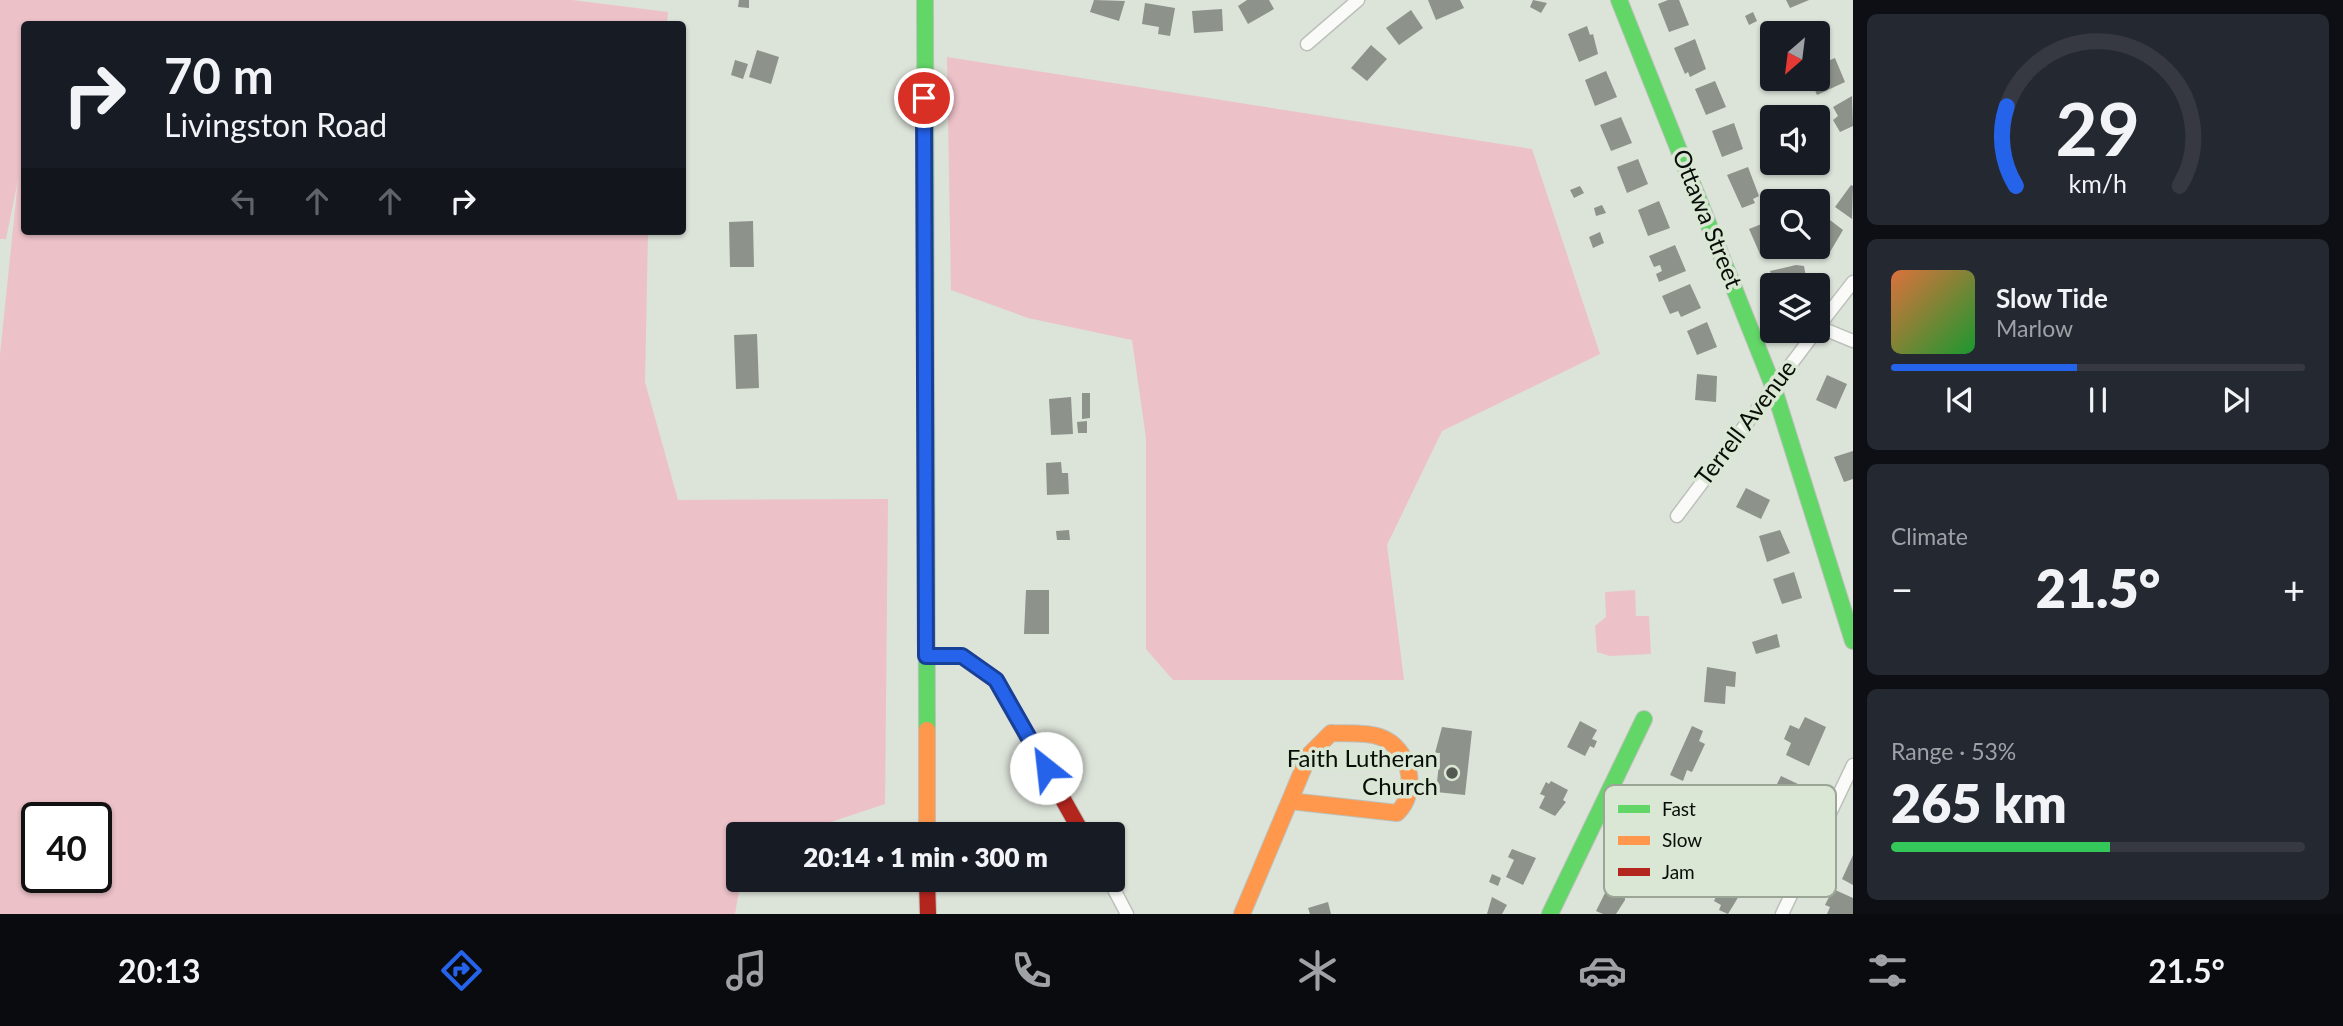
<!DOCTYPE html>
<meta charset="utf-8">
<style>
body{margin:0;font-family:Lato,sans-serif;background:#242831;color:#f1f3f6;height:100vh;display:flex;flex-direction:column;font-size:26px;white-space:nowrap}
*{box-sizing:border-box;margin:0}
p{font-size:23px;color:#9ea1a6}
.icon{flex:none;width:38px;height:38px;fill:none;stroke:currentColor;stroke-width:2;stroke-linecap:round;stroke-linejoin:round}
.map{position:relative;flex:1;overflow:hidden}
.panel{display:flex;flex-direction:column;gap:14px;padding:14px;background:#0d0f14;width:490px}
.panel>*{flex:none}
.hud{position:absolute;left:21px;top:21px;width:665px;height:214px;border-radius:7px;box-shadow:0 2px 5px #0004;background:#171b24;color:#f1f3f6;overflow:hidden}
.needle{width:46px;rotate:208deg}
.buttons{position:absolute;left:1760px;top:21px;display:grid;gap:14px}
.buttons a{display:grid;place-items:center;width:70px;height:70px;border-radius:7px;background:#171b24;box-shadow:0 2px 5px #0004;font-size:35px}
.speed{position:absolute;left:21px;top:802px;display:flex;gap:14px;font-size:35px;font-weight:700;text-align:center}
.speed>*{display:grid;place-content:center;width:91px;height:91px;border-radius:50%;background:#171b24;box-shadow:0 2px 5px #0004;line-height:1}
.speed .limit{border:4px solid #111;border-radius:10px;background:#fff;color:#111}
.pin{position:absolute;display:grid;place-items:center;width:60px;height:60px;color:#fff;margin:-30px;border:4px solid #fff;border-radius:50%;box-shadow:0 2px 7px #0007}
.me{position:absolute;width:77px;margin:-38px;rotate:331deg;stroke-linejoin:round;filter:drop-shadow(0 0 5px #0008)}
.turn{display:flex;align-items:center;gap:24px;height:147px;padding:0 28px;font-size:32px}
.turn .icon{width:91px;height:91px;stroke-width:2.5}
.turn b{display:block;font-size:49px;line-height:60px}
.lanes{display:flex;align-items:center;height:66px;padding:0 28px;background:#0003;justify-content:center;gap:35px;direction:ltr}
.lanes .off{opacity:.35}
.big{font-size:52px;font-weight:800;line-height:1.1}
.panel .widget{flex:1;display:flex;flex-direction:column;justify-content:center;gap:10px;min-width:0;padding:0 24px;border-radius:10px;background:#242831}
.panel .dial{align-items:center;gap:0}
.dial svg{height:182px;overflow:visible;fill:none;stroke:#363941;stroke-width:7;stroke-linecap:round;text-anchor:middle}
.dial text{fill:#f1f3f6;stroke:none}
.song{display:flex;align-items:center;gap:21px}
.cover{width:84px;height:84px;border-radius:10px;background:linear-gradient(135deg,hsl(20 70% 55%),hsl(130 70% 35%))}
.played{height:7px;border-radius:4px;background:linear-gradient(90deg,#2563eb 45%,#363941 45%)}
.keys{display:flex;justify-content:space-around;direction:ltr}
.heat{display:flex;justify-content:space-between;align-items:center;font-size:38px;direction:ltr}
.charge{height:10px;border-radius:5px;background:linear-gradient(90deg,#34c759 53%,#363941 0)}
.trip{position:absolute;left:726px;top:822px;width:399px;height:70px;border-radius:7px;background:#171b24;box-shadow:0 2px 5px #0004;font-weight:800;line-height:70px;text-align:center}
.menu{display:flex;height:112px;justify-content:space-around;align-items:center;background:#090b0e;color:#9ea1a6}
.menu .icon{width:49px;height:49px}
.menu .on{color:#2563eb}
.menu b{font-size:32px;color:#f1f3f6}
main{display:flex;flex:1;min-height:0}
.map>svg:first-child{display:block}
.green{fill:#ecc1c8;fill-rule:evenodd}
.building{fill:#8d928b}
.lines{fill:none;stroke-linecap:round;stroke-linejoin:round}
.street-casing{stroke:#bcc1ba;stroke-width:15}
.fast-casing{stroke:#bcc1ba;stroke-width:18}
.slow-casing{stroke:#bcc1ba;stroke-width:18}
.jam-casing{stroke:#bcc1ba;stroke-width:18}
.street{stroke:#fafbf9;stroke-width:12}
.fast{stroke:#63d668;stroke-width:16}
.slow{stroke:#ff974d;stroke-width:16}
.jam{stroke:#b3261e;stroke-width:16}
.route-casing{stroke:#184099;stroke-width:18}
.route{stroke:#2563eb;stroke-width:12}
.poi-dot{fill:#535850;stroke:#dae7d5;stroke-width:2.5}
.labels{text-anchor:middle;stroke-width:7;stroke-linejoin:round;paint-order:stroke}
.street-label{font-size:24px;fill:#090d07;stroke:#dae7d5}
.poi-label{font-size:24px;fill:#090d07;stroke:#dae7d5;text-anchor:end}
.key{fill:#dae7d5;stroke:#9ba697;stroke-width:2}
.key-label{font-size:19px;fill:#090d07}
</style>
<main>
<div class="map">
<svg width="1853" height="914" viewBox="0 0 1853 914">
<rect width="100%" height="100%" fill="#dce3d9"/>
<path class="green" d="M0,0H572L668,12L667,24H24V231H648L645,382L678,500L888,499L885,804L792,835H738L741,880L735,914H0V355L18,180L6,239H0ZM96,817V877H37V817Z
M947,57L1532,149L1600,354L1442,431L1387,545L1404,680H1173L1146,649V438L1132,340L1028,318L951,290Z
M1635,590L1636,616H1649L1651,654L1610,656L1597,652L1595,626L1606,617L1605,592Z"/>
<path class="building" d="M739,0H749V8L738,7Z
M1094,0L1125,1L1119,21L1090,12Z
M1247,0H1269L1274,9L1248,24L1238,6Z
M1428,0H1460L1464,8L1436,20Z
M1533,0L1547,3L1541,13L1530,7Z
M1668,0H1679L1689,25L1669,32L1658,4Z
M1786,0H1809L1790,8Z
M1145,3L1175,8L1170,36L1158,34L1159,27L1142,24Z
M1222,9L1223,31L1194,33L1192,11Z
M1411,10L1423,28L1399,45L1386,28Z
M1753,12L1757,21L1749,25L1745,16Z
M1814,22L1817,30L1822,28L1826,38L1821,39L1825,47L1818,50V33L1792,31Z
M1587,26L1590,35L1593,34L1598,54L1579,62L1568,34Z
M1695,39L1706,69L1690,77L1688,72L1685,74L1674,48Z
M1371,45L1387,59L1367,81L1351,68Z
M757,50L779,57L771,84L749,77Z
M1835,58L1845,82L1817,95L1812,83L1821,79L1818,65Z
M735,60L748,64L743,79L731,75Z
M1773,60V75L1767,77L1763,64Z
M1606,71L1617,97L1595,106L1585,80Z
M1715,81L1726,107L1706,115L1695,89Z
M1852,96L1853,126L1840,132L1833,120L1838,116L1833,107Z
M1621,117L1632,143L1611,151L1600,125Z
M1734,123L1743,149L1722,157L1712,131Z
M1638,159L1648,184L1627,193L1617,167Z
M1748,167L1759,196L1753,199L1755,203L1742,208L1727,175Z
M1851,185L1853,186L1852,219L1835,207Z
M1580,186L1584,193L1574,198L1570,190Z
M1659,201L1670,228L1648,236L1638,210Z
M1602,205L1606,213L1596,216L1594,208Z
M1826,217L1843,230L1830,252L1818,245V228Z
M753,221L754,267H730L729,222Z
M1769,221L1773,248L1760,254L1749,229Z
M1600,232L1604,243L1593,248L1589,237Z
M1675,245L1686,271L1659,282L1656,274L1662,271L1660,265L1654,267L1649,256Z
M1796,265L1804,266L1806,277L1799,279L1801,285H1774L1770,271Z
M1690,284L1701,308L1681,317L1678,311L1670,314L1662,296Z
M1707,322L1717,347L1697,355L1687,331Z
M757,334L759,388L736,389L734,335Z
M1697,374L1717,376L1716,402L1695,400Z
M1827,375L1847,384L1836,409L1816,400Z
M1082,393H1090V418L1082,419Z
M1071,397L1073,434L1051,435L1049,399Z
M1087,421V433H1078L1077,422Z
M1853,451V479L1844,482L1834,457Z
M1061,462L1062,473H1068L1069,494L1047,495L1046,463Z
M1746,488L1770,500L1761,519L1736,507Z
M1069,530L1070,540H1057L1056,531Z
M1780,530L1790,553L1767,562L1759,536Z
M1794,572L1802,598L1782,604L1773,579Z
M1026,590H1049V634H1024Z
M1777,634L1780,647L1756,654L1752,642Z
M1707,667L1736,672L1735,687L1726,686L1725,704L1704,702Z
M1805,717L1826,727L1809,766L1786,755L1791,743L1784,739L1790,725L1799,729Z
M1580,721L1597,730L1592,739L1597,741L1594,748L1590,746L1585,756L1567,747Z
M1692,726L1703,731L1699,741L1705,744L1692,772L1687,770L1683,781L1670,775Z
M1442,727L1472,731L1465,795L1436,792L1440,753H1435Z
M1781,776L1798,784L1789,804L1771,796Z
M1551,781L1568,790L1563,800L1566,802L1555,816L1539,808L1545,796L1540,794L1546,782L1549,784Z
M1663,784L1681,793L1672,806L1676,808L1665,834L1644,825Z
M1512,849L1536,858L1523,885L1506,877L1514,860L1508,857Z
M1853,855V885L1842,879Z
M1726,866L1743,874L1739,882L1743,884L1740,890L1742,891L1728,914L1719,910L1721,905L1714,901L1725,877L1721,875Z
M1492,874L1501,878L1498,886L1489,882Z
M1609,885L1625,893V900L1616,914H1603L1596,911Z
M1833,889L1853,898V914H1827L1830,907L1825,905Z
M1492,897L1507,905L1502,914H1487Z
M1328,902L1331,914H1310L1308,908Z"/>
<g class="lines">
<defs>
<path id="street" d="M1307,44L1358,0
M1818,327L1853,282
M1819,327L1853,341
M1677,516L1816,331
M1109,880L1127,914
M1782,914L1853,765"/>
<path id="fast" d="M925,0L927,730
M1619,0L1773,386L1853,641
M1550,914L1644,719"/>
<path id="slow" d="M927,730V835
M1242,914L1309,755L1331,733C1346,734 1366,732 1380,737C1410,747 1420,792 1397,813L1290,801"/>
<path id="jam" d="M926,656H962L996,680L1083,835
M927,880L928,914"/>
</defs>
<use href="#street" class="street-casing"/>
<use href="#fast" class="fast-casing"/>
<use href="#slow" class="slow-casing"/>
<use href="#jam" class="jam-casing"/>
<use href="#street" class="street"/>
<use href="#fast" class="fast"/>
<use href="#slow" class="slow"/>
<use href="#jam" class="jam"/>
</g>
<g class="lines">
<defs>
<path id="route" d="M924,98L926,656H962L996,680L1046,768"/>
</defs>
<use href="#route" class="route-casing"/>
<use href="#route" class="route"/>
</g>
<circle class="poi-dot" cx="1452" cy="773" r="7"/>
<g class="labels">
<g class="street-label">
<text transform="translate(1707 219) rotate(68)" y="8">Ottawa Street</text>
<text transform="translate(1746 423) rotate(-53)" y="8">Terrell Avenue</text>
</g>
<g class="poi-label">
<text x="1438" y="767">Faith Lutheran<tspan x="1438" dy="28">Church</tspan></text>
</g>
</g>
<rect x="1604" y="785" width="232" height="112" rx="10" class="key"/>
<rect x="1618" y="805" width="32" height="8" fill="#63d668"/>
<rect x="1618" y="836" width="32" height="9" fill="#ff974d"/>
<rect x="1618" y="868" width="32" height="8" fill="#b3261e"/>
<g class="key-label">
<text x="1662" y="816">Fast</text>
<text x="1662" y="847">Slow</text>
<text x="1662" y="879">Jam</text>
</g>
</svg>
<div class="buttons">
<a><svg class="needle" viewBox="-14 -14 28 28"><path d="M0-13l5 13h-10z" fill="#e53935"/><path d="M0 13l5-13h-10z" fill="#9ea1a6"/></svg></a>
<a><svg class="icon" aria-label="sound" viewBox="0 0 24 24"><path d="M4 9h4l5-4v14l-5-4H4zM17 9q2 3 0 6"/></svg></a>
<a><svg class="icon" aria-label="search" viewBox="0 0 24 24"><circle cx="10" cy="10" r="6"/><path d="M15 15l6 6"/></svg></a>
<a><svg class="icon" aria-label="layers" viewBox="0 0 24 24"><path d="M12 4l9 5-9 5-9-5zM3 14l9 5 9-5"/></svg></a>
</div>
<div class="speed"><div class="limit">40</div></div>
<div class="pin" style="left:924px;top:98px;background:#d93025"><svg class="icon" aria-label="arrive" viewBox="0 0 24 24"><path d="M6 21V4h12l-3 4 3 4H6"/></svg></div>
<svg class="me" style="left:1046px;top:768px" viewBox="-20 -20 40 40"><circle r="19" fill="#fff"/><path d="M0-13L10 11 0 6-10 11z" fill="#2563eb"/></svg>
<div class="trip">20:14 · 1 min · 300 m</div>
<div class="hud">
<div class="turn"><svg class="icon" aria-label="right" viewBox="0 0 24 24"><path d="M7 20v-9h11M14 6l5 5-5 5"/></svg><div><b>70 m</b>Livingston Road</div></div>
<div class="lanes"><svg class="icon off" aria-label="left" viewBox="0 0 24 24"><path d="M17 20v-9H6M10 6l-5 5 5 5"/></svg><svg class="icon off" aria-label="ahead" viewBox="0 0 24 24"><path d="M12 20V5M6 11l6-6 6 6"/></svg><svg class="icon off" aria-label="ahead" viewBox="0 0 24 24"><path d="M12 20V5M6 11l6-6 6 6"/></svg><svg class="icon" aria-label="right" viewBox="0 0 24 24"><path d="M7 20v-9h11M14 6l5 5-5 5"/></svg></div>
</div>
</div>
<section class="panel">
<div class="widget dial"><svg viewBox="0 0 100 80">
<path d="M14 69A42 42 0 1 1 86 69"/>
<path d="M14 69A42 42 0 0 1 10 34" stroke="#2563eb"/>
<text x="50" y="56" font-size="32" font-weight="700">29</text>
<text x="50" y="72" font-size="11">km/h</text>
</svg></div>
<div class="widget">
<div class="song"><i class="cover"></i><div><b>Slow Tide</b><p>Marlow</p></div></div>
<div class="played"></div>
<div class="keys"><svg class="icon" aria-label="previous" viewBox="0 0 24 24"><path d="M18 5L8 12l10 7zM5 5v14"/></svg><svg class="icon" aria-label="pause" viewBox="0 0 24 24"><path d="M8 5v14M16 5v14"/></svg><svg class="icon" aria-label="next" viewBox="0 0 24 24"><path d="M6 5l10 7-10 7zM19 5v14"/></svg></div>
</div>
<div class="widget"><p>Climate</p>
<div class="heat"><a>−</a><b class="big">21.5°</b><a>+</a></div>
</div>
<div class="widget"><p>Range · 53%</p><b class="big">265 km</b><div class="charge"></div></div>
</section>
</main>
<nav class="menu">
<b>20:13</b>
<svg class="icon on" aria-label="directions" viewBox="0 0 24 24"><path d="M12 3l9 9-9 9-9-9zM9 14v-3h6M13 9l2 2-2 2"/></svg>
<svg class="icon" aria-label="music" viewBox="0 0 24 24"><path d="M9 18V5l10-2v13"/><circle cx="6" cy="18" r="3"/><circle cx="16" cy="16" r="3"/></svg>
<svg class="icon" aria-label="phone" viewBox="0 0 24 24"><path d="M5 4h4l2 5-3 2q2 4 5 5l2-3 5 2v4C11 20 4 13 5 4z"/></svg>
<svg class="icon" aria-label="climate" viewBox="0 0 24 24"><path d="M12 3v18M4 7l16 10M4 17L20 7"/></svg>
<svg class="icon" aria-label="car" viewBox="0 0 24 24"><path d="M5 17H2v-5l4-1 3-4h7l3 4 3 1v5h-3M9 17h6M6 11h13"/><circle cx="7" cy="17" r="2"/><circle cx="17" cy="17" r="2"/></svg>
<svg class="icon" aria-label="filters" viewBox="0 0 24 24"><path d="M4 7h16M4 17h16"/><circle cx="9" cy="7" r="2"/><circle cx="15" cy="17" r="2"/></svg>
<b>21.5°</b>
</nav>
